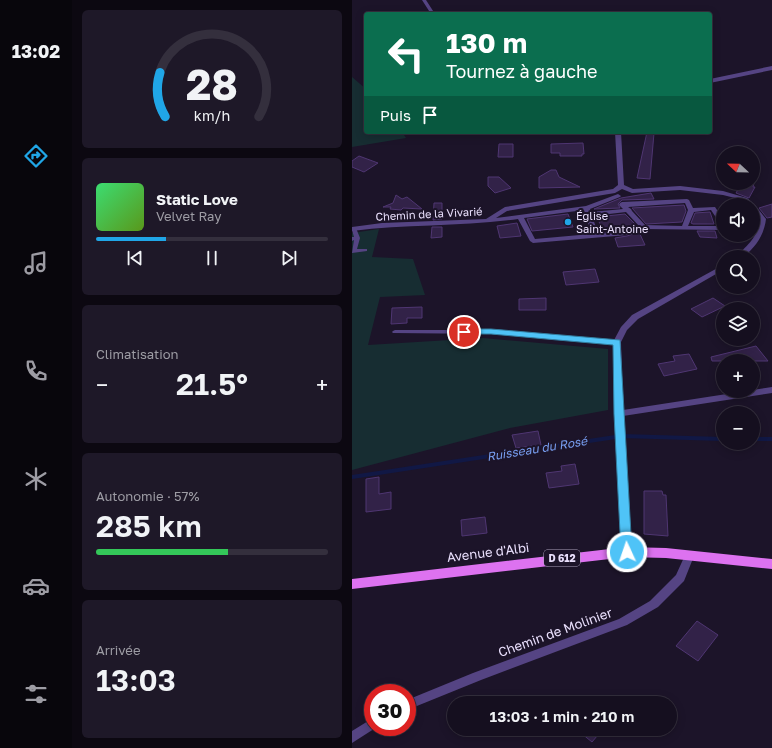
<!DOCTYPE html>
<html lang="fr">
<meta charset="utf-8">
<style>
body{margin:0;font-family:"Golos Text",sans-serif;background:#1e1828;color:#f1f3f6;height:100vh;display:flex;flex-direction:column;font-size:15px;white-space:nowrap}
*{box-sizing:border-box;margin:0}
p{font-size:13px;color:#9d9ca4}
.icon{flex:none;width:22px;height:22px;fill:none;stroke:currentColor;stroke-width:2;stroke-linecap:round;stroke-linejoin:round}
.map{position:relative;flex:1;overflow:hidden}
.panel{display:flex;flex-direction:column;gap:10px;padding:10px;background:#0c0811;width:280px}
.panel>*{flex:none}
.guide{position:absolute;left:12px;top:12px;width:348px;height:122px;border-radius:4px;box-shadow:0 2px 10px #0003,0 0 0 1px #342f3d;background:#0b6e4f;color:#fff;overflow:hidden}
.needle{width:26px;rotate:292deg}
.controls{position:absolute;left:364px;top:146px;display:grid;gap:8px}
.controls a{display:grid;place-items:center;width:44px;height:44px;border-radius:50%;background:#150f1f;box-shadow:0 2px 10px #0003,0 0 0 1px #342f3d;font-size:20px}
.speed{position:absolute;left:12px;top:684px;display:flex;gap:8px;font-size:20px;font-weight:700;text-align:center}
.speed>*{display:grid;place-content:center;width:52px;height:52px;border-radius:50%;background:#150f1f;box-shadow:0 2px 10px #0003,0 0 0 1px #342f3d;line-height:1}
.speed .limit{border:6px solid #d22;background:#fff;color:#111}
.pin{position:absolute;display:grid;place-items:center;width:34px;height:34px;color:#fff;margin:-17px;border:2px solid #fff;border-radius:50%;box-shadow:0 1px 4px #0007}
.me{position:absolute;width:44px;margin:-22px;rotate:357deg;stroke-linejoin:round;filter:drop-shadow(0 0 3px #0008)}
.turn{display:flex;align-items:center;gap:14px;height:84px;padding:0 16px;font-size:18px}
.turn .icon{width:52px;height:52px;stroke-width:2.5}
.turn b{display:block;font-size:28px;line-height:34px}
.then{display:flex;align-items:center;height:38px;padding:0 16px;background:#0003;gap:8px;font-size:15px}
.big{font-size:30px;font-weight:600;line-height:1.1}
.panel .tile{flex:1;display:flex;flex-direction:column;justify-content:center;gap:6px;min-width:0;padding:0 14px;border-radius:6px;background:#1e1828}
.panel .dial{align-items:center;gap:0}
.dial svg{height:104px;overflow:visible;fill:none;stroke:#342f3d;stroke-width:7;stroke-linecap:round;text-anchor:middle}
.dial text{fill:#f1f3f6;stroke:none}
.song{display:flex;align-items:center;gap:12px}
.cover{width:48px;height:48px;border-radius:6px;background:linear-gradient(135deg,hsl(140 70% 55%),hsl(90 70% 35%))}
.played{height:4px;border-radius:2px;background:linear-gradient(90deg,#20a6e7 30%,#342f3d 30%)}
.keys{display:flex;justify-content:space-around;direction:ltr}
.heat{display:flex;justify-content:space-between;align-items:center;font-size:22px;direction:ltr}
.charge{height:6px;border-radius:3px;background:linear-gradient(90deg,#34c759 57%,#342f3d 0)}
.trip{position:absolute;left:95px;top:696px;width:230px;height:40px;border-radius:20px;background:#150f1f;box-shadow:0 2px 10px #0003,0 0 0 1px #342f3d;font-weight:600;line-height:40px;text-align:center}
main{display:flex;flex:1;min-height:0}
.tab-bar{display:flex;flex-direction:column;width:72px;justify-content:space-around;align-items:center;background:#08060c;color:#9d9ca4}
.tab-bar .icon{width:28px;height:28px}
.tab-bar .selected{color:#20a6e7}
.tab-bar b{font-size:18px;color:#f1f3f6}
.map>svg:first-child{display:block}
.green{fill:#172d32}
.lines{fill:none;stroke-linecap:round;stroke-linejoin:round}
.stream{stroke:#111845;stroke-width:4}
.building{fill:#322248;stroke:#4f3672}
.lane{fill:#554483;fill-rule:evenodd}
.street{fill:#554483;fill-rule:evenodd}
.primary{fill:#dd72f0;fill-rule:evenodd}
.route{fill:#4fc3f7;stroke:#337fa1}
.poi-dot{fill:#20a6e7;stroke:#1c1429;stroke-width:1.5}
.labels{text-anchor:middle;stroke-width:4;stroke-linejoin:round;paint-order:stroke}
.shield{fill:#1c1429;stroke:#aca2bd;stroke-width:1}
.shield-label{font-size:10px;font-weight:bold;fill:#e9dffc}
.street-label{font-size:11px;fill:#e9dffc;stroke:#1c1429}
.poi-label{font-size:11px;fill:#e9dffc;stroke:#1c1429;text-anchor:start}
.water-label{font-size:12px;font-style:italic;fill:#789ef1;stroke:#1c1429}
.near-street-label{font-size:13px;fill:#e9dffc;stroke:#1c1429}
</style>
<main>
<nav class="tab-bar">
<b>13:02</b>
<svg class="icon selected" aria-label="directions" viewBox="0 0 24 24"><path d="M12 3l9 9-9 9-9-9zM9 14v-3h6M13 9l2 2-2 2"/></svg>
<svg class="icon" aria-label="music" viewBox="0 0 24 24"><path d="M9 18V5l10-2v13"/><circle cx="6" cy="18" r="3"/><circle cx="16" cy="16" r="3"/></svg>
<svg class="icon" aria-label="phone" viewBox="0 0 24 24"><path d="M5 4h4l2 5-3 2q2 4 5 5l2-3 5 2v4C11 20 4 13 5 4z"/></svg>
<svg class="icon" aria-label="climate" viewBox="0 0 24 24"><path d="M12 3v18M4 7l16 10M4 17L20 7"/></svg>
<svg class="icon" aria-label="car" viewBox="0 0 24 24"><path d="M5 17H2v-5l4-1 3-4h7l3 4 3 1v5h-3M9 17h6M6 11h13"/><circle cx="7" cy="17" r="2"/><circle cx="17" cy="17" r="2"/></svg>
<svg class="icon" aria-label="filters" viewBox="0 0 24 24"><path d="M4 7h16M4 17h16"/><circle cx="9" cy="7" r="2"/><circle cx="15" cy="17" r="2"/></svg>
</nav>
<section class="panel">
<div class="tile dial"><svg viewBox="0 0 100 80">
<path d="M14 69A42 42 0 1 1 86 69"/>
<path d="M14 69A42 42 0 0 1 10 35" stroke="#20a6e7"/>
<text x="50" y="56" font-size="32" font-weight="700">28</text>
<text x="50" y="72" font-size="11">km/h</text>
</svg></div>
<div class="tile">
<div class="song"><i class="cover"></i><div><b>Static Love</b><p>Velvet Ray</p></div></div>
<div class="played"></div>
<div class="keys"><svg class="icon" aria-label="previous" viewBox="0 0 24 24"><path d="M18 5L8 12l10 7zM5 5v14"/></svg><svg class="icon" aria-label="pause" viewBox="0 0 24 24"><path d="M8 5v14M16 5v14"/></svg><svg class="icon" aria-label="next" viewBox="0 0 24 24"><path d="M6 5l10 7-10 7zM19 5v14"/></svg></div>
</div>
<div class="tile"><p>Climatisation</p>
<div class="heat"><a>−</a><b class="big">21.5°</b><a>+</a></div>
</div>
<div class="tile"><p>Autonomie · 57%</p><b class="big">285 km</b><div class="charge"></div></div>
<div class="tile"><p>Arrivée</p><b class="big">13:03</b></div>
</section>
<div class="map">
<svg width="420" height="748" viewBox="0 0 420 748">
<rect width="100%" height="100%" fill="#1c1429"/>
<path class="green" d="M0,77L14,89V132H50L54,138L0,147Z
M27,229L20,257L61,259L73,295L28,297L16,345L131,338L256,349V410L158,428L0,470V233Z"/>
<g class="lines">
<path class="stream" d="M401,439H420
M0,477L270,436L371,439"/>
</g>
<path class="building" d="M295,132L302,133L298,179L285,178Z
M231,143L232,154H230V156H208V153H199V144Z
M147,144H161V157H146Z
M7,156L26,163L12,172L0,167V161Z
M199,170H204L207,177L228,187L187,188V177Z
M136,177H147L159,188L143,193L136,186Z
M390,183H402L401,187H403L397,198L384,193Z
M299,193L302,199L270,200L266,204L268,208L242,209L269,198Z
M44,195L50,199L55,197L70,209L51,208L49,210L38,209L39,207H31L41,203Z
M82,203H90V219L81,220Z
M420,204V217L415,218L407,208Z
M332,205L334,211L330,222L294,224L280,208Z
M358,212L362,224H341L339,223L343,213Z
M216,214L221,227L180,231L175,219Z
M273,214L284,225L274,230L251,231L245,217Z
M165,223L169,236L148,238L145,226Z
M80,227H90V237L79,238Z
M345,231H363L365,238L348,237Z
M287,232L293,245L266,247L263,238L275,236Z
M243,269L247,282L214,285L211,272Z
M194,298V310H167V299Z
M361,298L373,306L350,317L339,309Z
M70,307V318H55V323L39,324L40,308Z
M404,346L416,361H360L359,357Z
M337,354L345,369L312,376L306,364L323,361L321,356Z
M186,431L189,445L164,448L160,435Z
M223,464L227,484L197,488L194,473L210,471L209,466Z
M27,477V494L39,492V509L14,512V479Z
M292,491H310L311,495H314L316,536L292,534Z
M133,517L135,533L110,536L109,520Z
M345,621L366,635L346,661L324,646Z
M224,729H251L240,742Z"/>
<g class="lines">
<path class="lane" d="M0,228H4L8,238L5,249H15V251L0,253L2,240L0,241V237H2L0,230Z
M43,330H139L265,340L268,342L265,344L139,334L41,333L40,332L41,331Z"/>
<path class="street" d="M70,0H74L83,14H79Z
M420,66V70L358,83V79Z
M263,132H269L272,185L281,189L328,186L371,191L395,198L403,205L414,219C412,235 404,247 391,257H384C396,244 405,239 408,219L401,210V205H396L391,200L371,195L328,190L280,193L270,189L263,193L155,211L144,218L234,206L266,194L269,196L268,197L238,209L239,212L271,209L267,205L268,203L270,202L335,199L337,200L341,208L363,207L371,219V226L369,225L359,210L342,212L336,226H371V230L292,229L275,235L181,243L178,241L166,219C111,227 55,224 0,231V227L30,223L134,219L153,207L261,189L266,185ZM333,203L336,210L330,226L293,225L280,211L279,209L276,207ZM232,210L239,234L183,239L172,218ZM274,212L287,226L274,231L246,233L240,216Z
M371,265V270L286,319L275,330L269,342L271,410L420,387V393L271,416L280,552L278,555L275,556L272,555L270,552L263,414L261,342L269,327L280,315Z
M337,552L340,553L342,556L332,581L306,607L275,625L129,680L55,710V700L121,673L267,619L298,601L324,575L334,553Z
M21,718V727H25L0,743V731Z"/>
<path class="primary" d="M275,547L314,548L420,559V569L314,558L275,557L0,589V579Z"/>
</g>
<path class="route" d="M112,329H139L268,340L280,552L279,555H271L269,552L262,414L261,345L139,334H109L107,332Z"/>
<circle class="poi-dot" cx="216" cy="222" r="4"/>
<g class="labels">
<rect class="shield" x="192" y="550" width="36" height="16" rx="3"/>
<g class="shield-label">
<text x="210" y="562">D 612</text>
</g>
<g class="street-label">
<text transform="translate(77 214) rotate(-3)" y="4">Chemin de la Vivarié</text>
</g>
<g class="poi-label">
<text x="224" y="220">Église<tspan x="224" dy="13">Saint-Antoine</tspan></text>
</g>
<g class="water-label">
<text transform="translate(185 449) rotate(-9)" y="4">Ruisseau du Rosé</text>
</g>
<g class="near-street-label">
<text transform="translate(136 552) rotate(-7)" y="5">Avenue d'Albi</text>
<text transform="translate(203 632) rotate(-20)" y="5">Chemin de Molinier</text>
</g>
</g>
</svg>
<div class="controls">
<a><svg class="needle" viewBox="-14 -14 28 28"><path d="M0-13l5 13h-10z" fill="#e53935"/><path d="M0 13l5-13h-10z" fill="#9d9ca4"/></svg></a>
<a><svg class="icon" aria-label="sound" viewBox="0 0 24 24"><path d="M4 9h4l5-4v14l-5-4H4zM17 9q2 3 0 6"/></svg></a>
<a><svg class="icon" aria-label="search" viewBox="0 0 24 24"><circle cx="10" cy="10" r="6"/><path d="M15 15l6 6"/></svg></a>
<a><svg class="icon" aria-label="layers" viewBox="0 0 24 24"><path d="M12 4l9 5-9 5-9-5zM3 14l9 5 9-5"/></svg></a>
<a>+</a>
<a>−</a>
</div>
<div class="speed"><div class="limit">30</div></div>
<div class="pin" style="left:112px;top:332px;background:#d93025"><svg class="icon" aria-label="arrive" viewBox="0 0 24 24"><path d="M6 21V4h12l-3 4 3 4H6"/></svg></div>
<svg class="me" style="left:275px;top:552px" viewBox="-20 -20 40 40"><circle r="17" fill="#4fc3f7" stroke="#fff" stroke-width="3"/><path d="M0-11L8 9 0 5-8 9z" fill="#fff"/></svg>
<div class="trip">13:03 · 1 min · 210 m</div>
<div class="guide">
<div class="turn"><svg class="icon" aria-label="left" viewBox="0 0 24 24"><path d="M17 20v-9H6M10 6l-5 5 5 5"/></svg><div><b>130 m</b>Tournez à gauche</div></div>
<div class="then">Puis<svg class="icon" aria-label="arrive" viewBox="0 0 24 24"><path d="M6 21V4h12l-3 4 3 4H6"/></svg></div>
</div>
</div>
</main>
